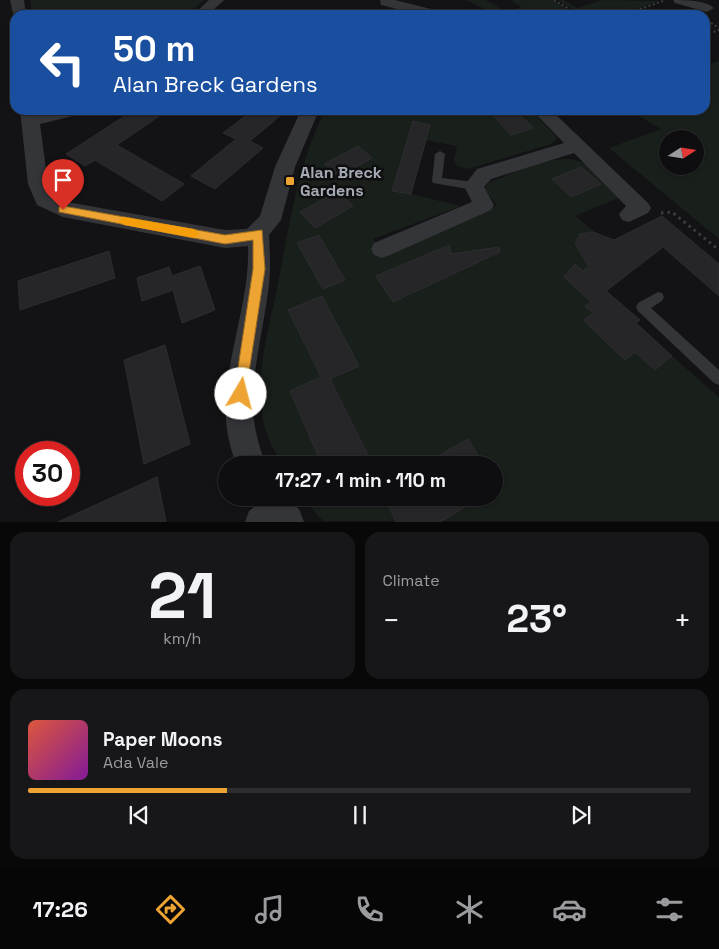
<!DOCTYPE html>
<meta charset="utf-8">
<style>
body{margin:0;font-family:"Space Grotesk",sans-serif;background:#171719;color:#f1f3f6;height:100vh;display:flex;flex-direction:column;font-size:19px;white-space:nowrap}
*{box-sizing:border-box;margin:0}
p{font-size:16px;color:#9b9c9f}
.icon{flex:none;width:28px;height:28px;fill:none;stroke:currentColor;stroke-width:2;stroke-linecap:round;stroke-linejoin:round}
.map{position:relative;height:522px;overflow:hidden}
.panel{display:flex;flex-direction:column;gap:10px;padding:10px;background:#080809;flex:1}
.panel>*{flex:none}
.hud{position:absolute;left:10px;top:10px;width:700px;height:105px;border-radius:15px;box-shadow:0 1px 4px #0004,0 0 0 1px #2e2e30;background:#1a4fa0;color:#fff;overflow:hidden}
.needle{width:32px;rotate:78deg}
.controls{position:absolute;left:659px;top:130px;display:grid;gap:10px}
.controls a{display:grid;place-items:center;width:45px;height:45px;border-radius:50%;background:#0e0e10;box-shadow:0 1px 4px #0004,0 0 0 1px #2e2e30;font-size:25px}
.speed{position:absolute;left:15px;top:441px;display:flex;gap:10px;font-size:25px;font-weight:700;text-align:center}
.speed>*{display:grid;place-content:center;width:65px;height:65px;border-radius:50%;background:#0e0e10;box-shadow:0 1px 4px #0004,0 0 0 1px #2e2e30;line-height:1}
.speed .limit{border:8px solid #d22;background:#fff;color:#111}
.pin{position:absolute;display:grid;place-items:center;width:42px;height:42px;color:#fff;margin:-51px -21px;border-radius:50% 50% 50% 0;rotate:-45deg;box-shadow:0 0 5px #0007}
.pin .icon{rotate:45deg}
.me{position:absolute;width:55px;margin:-28px;rotate:8deg;stroke-linejoin:round;filter:drop-shadow(0 0 4px #0008)}
.turn{display:flex;align-items:center;gap:18px;height:105px;padding:0 20px;font-size:22px}
.turn .icon{width:65px;height:65px;stroke-width:2.5}
.turn b{display:block;font-size:35px;line-height:42px}
.big{font-size:38px;font-weight:700;line-height:1.1}
.panel .widget{flex:1;display:flex;flex-direction:column;justify-content:center;gap:8px;min-width:0;padding:0 18px;border-radius:15px;background:#171719}
.panel .dial{align-items:center;gap:0}
.dial b{font-size:65px;line-height:1}
.song{display:flex;align-items:center;gap:15px}
.cover{width:60px;height:60px;border-radius:8px;background:linear-gradient(135deg,hsl(10 70% 55%),hsl(290 70% 35%))}
.played{height:5px;border-radius:2px;background:linear-gradient(90deg,#eda433 30%,#2e2e30 30%)}
.keys{display:flex;justify-content:space-around;direction:ltr}
.heat{display:flex;justify-content:space-between;align-items:center;font-size:28px;direction:ltr}
.panel .tiles{flex:1;display:grid;gap:10px;grid-template-columns:1fr 1fr}
.widget:last-child{grid-column:span 2}
.trip{position:absolute;left:218px;top:456px;width:285px;height:50px;border-radius:25px;background:#0e0e10;box-shadow:0 1px 4px #0004,0 0 0 1px #2e2e30;font-weight:700;line-height:50px;text-align:center}
.menu{display:flex;height:80px;justify-content:space-around;align-items:center;background:#060606;color:#9b9c9f}
.menu .icon{width:35px;height:35px}
.menu .selected{color:#eda433}
.menu b{font-size:22px;color:#f1f3f6}
.map>svg:first-child{display:block}
.green{fill:#191f1a;fill-rule:evenodd}
.building{fill:#262629;stroke:#2d2d30}
.lines{fill:none;stroke-linecap:round;stroke-linejoin:round}
.path-far1{stroke:#3a3c40;stroke-width:2;stroke-dasharray:2 2.5;stroke-linecap:butt}
.path{stroke:#3a3c40;stroke-width:3;stroke-dasharray:2.5 4;stroke-linecap:butt}
.service{fill:#343539;fill-rule:evenodd}
.minor{fill:#343539;fill-rule:evenodd}
.route{fill:#eda433;stroke:#9a6b21}
.slow{fill:#f59e0b}
.poi-dot{fill:#eda433;stroke:#0e0e0f;stroke-width:2}
.labels{text-anchor:middle;stroke-width:5;stroke-linejoin:round;paint-order:stroke}
.poi-label{font-size:16px;font-weight:bold;fill:#a5abb5;stroke:#0e0e0f;text-anchor:start}
</style>
<div class="map">
<svg width="719" height="522" viewBox="0 0 719 522">
<rect width="100%" height="100%" fill="#131315"/>
<path class="green" d="M31,0H204L187,15H31Z
M467,0H486L504,10L495,15Z
M511,0H552L576,15H503L521,7Z
M558,0H564L577,8L602,0L659,1L619,15H582Z
M719,61V239L609,148L661,129L629,110H705V66ZM668,139H695V166H668Z
M325,110H531L556,136L557,139L551,144L468,169L457,166L454,161L457,146L426,140L411,194L461,206L373,239L384,254L497,205L484,190L488,183C511,175 561,149 583,163C597,172 609,186 621,197L575,216L615,248L591,302L593,313L583,320L635,352L655,370L672,356L719,397V521H324L321,519L303,498H494V465H282C274,451 266,435 263,420C254,378 269,329 277,288C289,228 297,166 325,110Z"/>
<path class="building" d="M134,110H168L117,145L184,184L162,201L95,160L85,166L66,154Z
M253,110H287L250,141L263,148L215,189L191,176L236,139L223,133Z
M488,110H515L533,128L511,135Z
M413,121L430,125L411,194L392,191Z
M358,146L372,158L338,177L324,164Z
M581,167L601,184L571,197L552,179Z
M337,191L353,206L315,228L300,212Z
M662,216L719,264V296L663,247L606,291L640,320L636,323L672,356L655,370L635,352L625,360L583,320L593,313L585,306L591,302L564,277L575,264L583,271L589,267L575,243L580,234L593,232L614,240Z
M319,235L345,280L323,289L297,243Z
M449,245L451,254L499,247L500,252L393,302L376,276Z
M109,251L115,278L20,310L18,281Z
M200,266L215,310L182,323L173,290L142,301L137,278L169,267L172,276Z
M322,296L359,366L330,379L373,465H322L290,391L321,377L288,310Z
M165,345L190,444L144,464L124,360Z
M468,439L484,465H422Z
M157,477L166,522H58Z
M385,498H480L440,522H396Z"/>
<g class="lines">
<path class="path-far1" d="M554,0L579,15
M623,15L663,1
M711,23L719,28
M705,35L719,30"/>
<path class="path" d="M661,213L672,212L719,250"/>
<path class="service" d="M440,151L445,154L442,178L474,182L478,183L479,186L478,189L474,190L433,183L432,181L435,154Z
M658,292L662,293L664,297L662,301L651,308L719,370V385L714,383L638,311L636,307L638,303Z"/>
<path class="minor" d="M10,0H24L26,15H15L14,18Z
M209,0H224L208,15H193Z
M380,0H395L443,12L445,15H421L381,5Z
M673,0C686,0 705,0 714,8L707,12L675,3Z
M20,110H38V114L53,110H84L81,114L40,124L48,184L52,195L67,202L225,230L247,229L260,216L275,167L301,110H319L295,167L281,220L269,235C270,254 271,273 268,292C263,331 252,370 253,410C254,429 259,447 266,465H236C230,446 225,429 226,409C226,354 250,301 248,246L225,248L63,217L37,205L28,184Z
M532,110H551L648,203L651,208L648,213L629,222L622,220L619,214L626,206L574,153L491,179L484,187L494,205L491,210L390,255L382,258L374,255L371,249L374,243L472,202L464,186L477,169L564,143Z
M256,498H290L300,511L304,522H245L249,511L258,504Z"/>
</g>
<path class="route" d="M63,206L225,235L262,230L265,269L245,398L241,400L236,398L234,394L253,269V240L225,244L59,212V207Z"/>
<path class="slow" d="M124,217L194,229L200,234L194,238L124,225L118,221Z"/>
<rect class="poi-dot" x="285" y="176" width="10" height="10" rx="2.5"/>
<g class="labels">
<g class="poi-label">
<text x="300" y="178">Alan Breck<tspan x="300" dy="18">Gardens</tspan></text>
</g>
</g>
</svg>
<div class="controls">
<a><svg class="needle" viewBox="-14 -14 28 28"><path d="M0-13l5 13h-10z" fill="#e53935"/><path d="M0 13l5-13h-10z" fill="#9b9c9f"/></svg></a>
</div>
<div class="speed"><div class="limit">30</div></div>
<div class="pin" style="left:63px;top:210px;background:#d93025"><svg class="icon" aria-label="arrive" viewBox="0 0 24 24"><path d="M6 21V4h12l-3 4 3 4H6"/></svg></div>
<svg class="me" style="left:241px;top:394px" viewBox="-20 -20 40 40"><circle r="19" fill="#fff"/><path d="M0-13L10 11 0 6-10 11z" fill="#eda433"/></svg>
<div class="trip">17:27 · 1 min · 110 m</div>
<div class="hud">
<div class="turn"><svg class="icon" aria-label="left" viewBox="0 0 24 24"><path d="M17 20v-9H6M10 6l-5 5 5 5"/></svg><div><b>50 m</b>Alan Breck Gardens</div></div>
</div>
</div>
<section class="panel">
<div class="tiles">
<div class="widget dial"><b>21</b><p>km/h</p></div>
<div class="widget"><p>Climate</p>
<div class="heat"><a>−</a><b class="big">23°</b><a>+</a></div>
</div>
<div class="widget">
<div class="song"><i class="cover"></i><div><b>Paper Moons</b><p>Ada Vale</p></div></div>
<div class="played"></div>
<div class="keys"><svg class="icon" aria-label="previous" viewBox="0 0 24 24"><path d="M18 5L8 12l10 7zM5 5v14"/></svg><svg class="icon" aria-label="pause" viewBox="0 0 24 24"><path d="M8 5v14M16 5v14"/></svg><svg class="icon" aria-label="next" viewBox="0 0 24 24"><path d="M6 5l10 7-10 7zM19 5v14"/></svg></div>
</div>
</div>
</section>
<nav class="menu">
<b>17:26</b>
<svg class="icon selected" aria-label="directions" viewBox="0 0 24 24"><path d="M12 3l9 9-9 9-9-9zM9 14v-3h6M13 9l2 2-2 2"/></svg>
<svg class="icon" aria-label="music" viewBox="0 0 24 24"><path d="M9 18V5l10-2v13"/><circle cx="6" cy="18" r="3"/><circle cx="16" cy="16" r="3"/></svg>
<svg class="icon" aria-label="phone" viewBox="0 0 24 24"><path d="M5 4h4l2 5-3 2q2 4 5 5l2-3 5 2v4C11 20 4 13 5 4z"/></svg>
<svg class="icon" aria-label="climate" viewBox="0 0 24 24"><path d="M12 3v18M4 7l16 10M4 17L20 7"/></svg>
<svg class="icon" aria-label="car" viewBox="0 0 24 24"><path d="M5 17H2v-5l4-1 3-4h7l3 4 3 1v5h-3M9 17h6M6 11h13"/><circle cx="7" cy="17" r="2"/><circle cx="17" cy="17" r="2"/></svg>
<svg class="icon" aria-label="filters" viewBox="0 0 24 24"><path d="M4 7h16M4 17h16"/><circle cx="9" cy="7" r="2"/><circle cx="15" cy="17" r="2"/></svg>
</nav>
